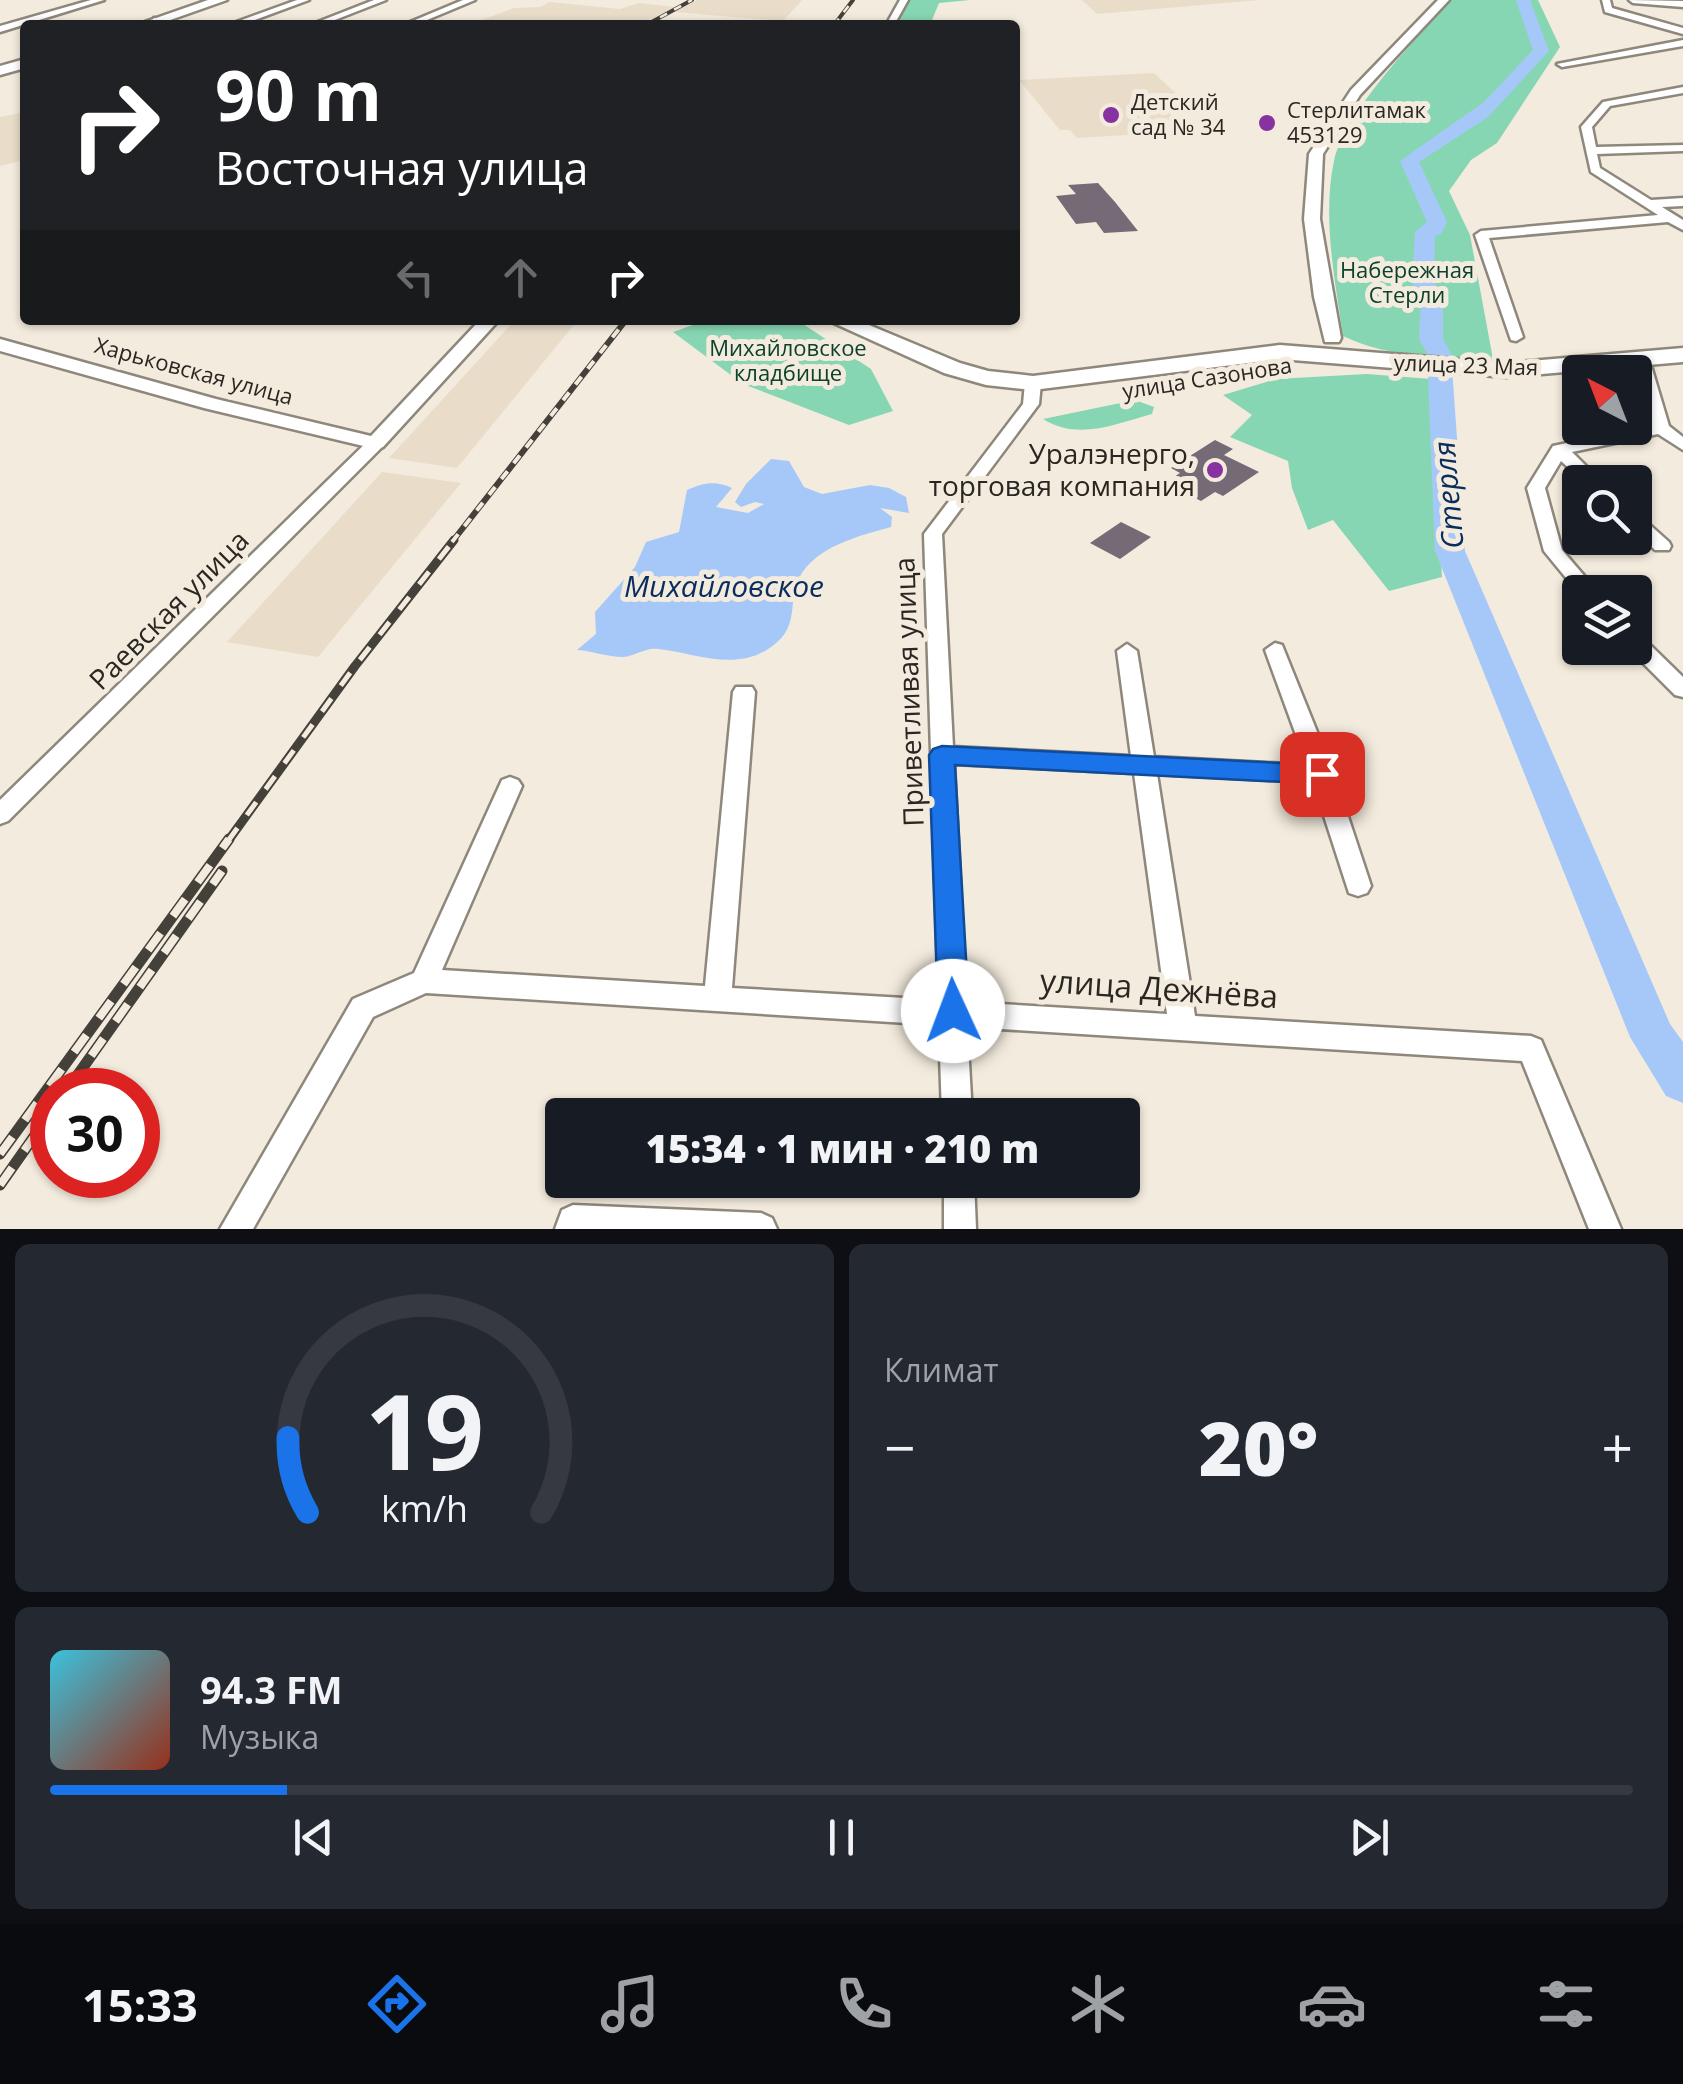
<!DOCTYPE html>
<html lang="ru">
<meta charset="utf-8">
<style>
body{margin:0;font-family:"Open Sans",sans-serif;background:#242831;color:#f1f3f6;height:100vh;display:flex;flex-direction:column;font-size:38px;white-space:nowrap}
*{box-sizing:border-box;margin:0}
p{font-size:32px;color:#9ea1a6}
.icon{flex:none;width:55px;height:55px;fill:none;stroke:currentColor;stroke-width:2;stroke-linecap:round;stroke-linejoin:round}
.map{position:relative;height:1229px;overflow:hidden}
.details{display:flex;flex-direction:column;gap:15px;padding:15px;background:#0d0f14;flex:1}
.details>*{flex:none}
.hud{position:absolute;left:20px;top:20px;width:1000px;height:305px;border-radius:10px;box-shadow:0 2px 8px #0004;background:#202124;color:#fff;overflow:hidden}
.needle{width:65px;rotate:318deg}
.controls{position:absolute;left:1562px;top:355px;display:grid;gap:20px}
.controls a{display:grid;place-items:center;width:90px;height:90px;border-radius:10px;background:#171b24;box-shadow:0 2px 8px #0004;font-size:50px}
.speed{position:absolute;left:30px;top:1068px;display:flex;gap:20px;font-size:50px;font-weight:700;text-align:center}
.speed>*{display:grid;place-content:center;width:130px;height:130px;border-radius:50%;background:#171b24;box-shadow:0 2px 8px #0004;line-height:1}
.speed .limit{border:15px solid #d22;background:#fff;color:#111}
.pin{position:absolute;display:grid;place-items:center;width:85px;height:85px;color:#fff;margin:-42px;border-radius:20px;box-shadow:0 5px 15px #0006}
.me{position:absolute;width:110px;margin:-55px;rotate:358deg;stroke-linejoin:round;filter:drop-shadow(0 0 8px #0008)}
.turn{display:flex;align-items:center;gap:35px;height:210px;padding:0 30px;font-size:45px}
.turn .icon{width:130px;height:130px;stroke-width:2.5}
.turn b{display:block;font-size:70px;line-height:85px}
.lanes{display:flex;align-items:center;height:95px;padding:0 30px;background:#0003;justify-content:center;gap:50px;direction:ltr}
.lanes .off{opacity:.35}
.big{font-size:75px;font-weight:800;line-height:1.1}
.details .widget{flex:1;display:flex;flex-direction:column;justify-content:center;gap:15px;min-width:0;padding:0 35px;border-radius:15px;background:#242831}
.details .dial{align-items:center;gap:0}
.dial svg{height:260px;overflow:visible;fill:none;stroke:#363941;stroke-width:7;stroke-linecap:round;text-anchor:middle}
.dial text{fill:#f1f3f6;stroke:none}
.song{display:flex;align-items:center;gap:30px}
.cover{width:120px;height:120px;border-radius:15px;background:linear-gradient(135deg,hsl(190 70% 55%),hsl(10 70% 35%))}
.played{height:10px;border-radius:5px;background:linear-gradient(90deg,#1a73e8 15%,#363941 15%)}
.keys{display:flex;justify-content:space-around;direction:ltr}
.heat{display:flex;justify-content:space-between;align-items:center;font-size:55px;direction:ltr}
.details .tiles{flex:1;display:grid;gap:15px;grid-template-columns:1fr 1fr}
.widget:last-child{grid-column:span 2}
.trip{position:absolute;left:545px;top:1098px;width:595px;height:100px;border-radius:10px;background:#171b24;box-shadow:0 2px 8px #0004;font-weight:800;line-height:100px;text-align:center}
.tab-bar{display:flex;height:160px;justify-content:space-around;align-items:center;background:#090b0e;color:#9ea1a6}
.tab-bar .icon{width:70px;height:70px}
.tab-bar .selected{color:#1a73e8}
.tab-bar b{font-size:45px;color:#f1f3f6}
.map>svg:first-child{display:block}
.built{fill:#e9ddca}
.green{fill:#87d6b3}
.water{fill:#a6c8f9}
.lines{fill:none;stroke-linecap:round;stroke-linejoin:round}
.river{fill:#a6c8f9;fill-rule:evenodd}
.building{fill:#756b76}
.minor-casing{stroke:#8e877b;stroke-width:5}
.tertiary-casing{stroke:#8e877b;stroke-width:5}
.secondary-casing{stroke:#8e877b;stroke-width:5}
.minor{fill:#fff;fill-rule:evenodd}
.tertiary{fill:#fff;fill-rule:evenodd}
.secondary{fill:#fff;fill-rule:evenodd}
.rail-far3-casing{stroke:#44403a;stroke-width:4}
.rail-far2-casing{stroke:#44403a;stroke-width:6}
.rail-far1-casing{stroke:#44403a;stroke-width:9}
.rail-casing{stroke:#44403a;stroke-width:11}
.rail-far3{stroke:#f3ebdd;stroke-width:2.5;stroke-dasharray:8;stroke-linecap:butt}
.rail-far2{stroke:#f3ebdd;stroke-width:4;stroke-dasharray:10;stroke-linecap:butt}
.rail-far1{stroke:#f3ebdd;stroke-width:5;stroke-dasharray:16;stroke-linecap:butt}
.rail{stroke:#f3ebdd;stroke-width:8;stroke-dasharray:21;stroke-linecap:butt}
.route{fill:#1a73e8;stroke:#114b97;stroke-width:2.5}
.poi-dot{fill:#8632a0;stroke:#f3ebdd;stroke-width:4}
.labels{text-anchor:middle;stroke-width:10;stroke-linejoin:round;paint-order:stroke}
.far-poi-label{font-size:22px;fill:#2a2722;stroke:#f3ebdd;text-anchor:start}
.far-park-label{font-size:22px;fill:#0c412e;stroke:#f3ebdd}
.far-street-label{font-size:22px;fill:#2a2722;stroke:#f3ebdd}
.poi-label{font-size:28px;fill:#2a2722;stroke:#f3ebdd;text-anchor:end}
.street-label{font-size:28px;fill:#2a2722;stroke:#f3ebdd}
.water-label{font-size:30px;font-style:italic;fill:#082d5e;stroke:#f3ebdd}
.near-street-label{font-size:32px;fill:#2a2722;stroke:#f3ebdd}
</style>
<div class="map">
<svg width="1683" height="1229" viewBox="0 0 1683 1229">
<rect width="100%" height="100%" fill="#f3ebdd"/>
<path class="built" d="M697,0H802L783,21L674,12Z
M1082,0H1260L1097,14Z
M550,2L620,9L639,3L675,7L639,25H469L514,8L540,7Z
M1154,73L1183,100L1161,102L1192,131L1077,138L1070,130H1060L1019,80Z
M25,112V160L0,166V117Z
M515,320H578L457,468L389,458Z
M382,472L461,483L318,657L227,642Z"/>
<path class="green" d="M908,0H970L939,3L930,25H897Z
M1450,0H1538L1560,47L1497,143L1471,160L1449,191L1470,235L1493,359C1441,357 1391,359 1343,336C1335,280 1322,217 1334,161C1345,111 1416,40 1450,0Z
M707,320H797L871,369L893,411L849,425L743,384L673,332Z
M1367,374L1431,379L1442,577L1389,591L1333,520L1308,530L1292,488L1288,461L1230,437L1252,415L1223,395L1276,379Z
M1135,400L1154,407L1152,414C1115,424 1078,441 1043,419Z"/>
<path class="water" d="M771,459L789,461L804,487L822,494L870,485L889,488L906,497L909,513L880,508L892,517L891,527C859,536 816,546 799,578C786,604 803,629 765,651C731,670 693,653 659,649C645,647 636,656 623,657C607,657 593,651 577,650L596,634L595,612L635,567L646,542L679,532L687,490C703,483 715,480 732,488L716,507L748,513L764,504L755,502L741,507L735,502L746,484Z"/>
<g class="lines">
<path class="river" d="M1516,0H1530L1549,51L1488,117L1419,162L1447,222L1441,234L1435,236L1434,282L1443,300V339L1451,353L1465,551L1670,1024L1683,1042V1103L1666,1096L1630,1037L1435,551L1427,353L1419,339L1421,300L1412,282L1415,232L1427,222L1400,161L1484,102L1533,50Z"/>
</g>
<path class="building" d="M1098,183L1115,202L1138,231L1104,233L1096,222L1076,224L1056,196L1076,194L1068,185Z
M1215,440L1233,449L1224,455L1259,472L1223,496L1215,492L1201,501L1165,483L1180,473L1171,468Z
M1121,522L1151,537L1120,559L1090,543Z"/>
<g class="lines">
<defs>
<path id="minor" d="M91,0H104L0,32V26Z
M297,0H309L241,25H228Z
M374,0H386L322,25H310Z
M463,0H475L415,25H403Z
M900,0H908L894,25H886Z
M1602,0H1610L1612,8L1683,28V34L1605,12Z
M1629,0L1683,1V7L1633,3Z
M154,18L177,23L178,25L151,23Z
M1683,40V46L1562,67L1557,64Z
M1683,87V93L1610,106L1592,127L1596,147L1683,145V151L1597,154L1600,168L1651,200L1683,198V206L1662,207L1683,220V230L1668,222L1489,238L1523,337L1516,341L1511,340L1475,235L1481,231L1658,215L1591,172L1581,127L1603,102Z
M1641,354L1649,359L1669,426L1683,437V450L1658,434L1572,452L1602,482H1584L1561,461L1545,488L1562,550L1598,592H1580V595L1544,551L1527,488L1553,446L1652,425L1633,359Z
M1033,378L1041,383L1039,404L942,534L953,747L1131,756L1117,651L1127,644L1137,651L1154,757L1307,765L1265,650L1275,643L1282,645L1334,774L1371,886L1367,893L1358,896L1349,893L1313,782L1157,774L1195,1016L1531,1036L1541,1040L1621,1229H1589L1522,1061L967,1027L972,1115H942L939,1025L426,993L373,1017L253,1229H220L353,999L414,973L502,780L510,777L518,780L522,786L442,970L705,986L733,692L736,687H752L755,692L732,988L939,1000L924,534L1023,404L1025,383ZM954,764L1134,773L1167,1014L966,1002Z
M376,438L382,439V447L8,821L0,824V800L370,439Z
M1635,516L1641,517L1669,542L1671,546L1669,550H1655L1635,531Z
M1635,635L1642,637L1683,677V697L1675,695L1628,648H1635Z
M944,1180H974L976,1229H944Z
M573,1205L761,1213L772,1218L777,1229H555L562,1210Z"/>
<path id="tertiary" d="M1438,0H1449L1360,95L1323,154L1320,219L1341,338L1339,342H1325L1314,297L1304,219L1309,154L1351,90Z
M480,320H499L383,447L376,449L204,408L0,351V339L216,399L371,436Z"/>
<path id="secondary" d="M208,0H227L156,25H136Z
M25,59V68L0,75V66Z
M827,320H857L960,363L988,371L1033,376L1280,345L1506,363L1683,348V362L1506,377L1280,359L1033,390L986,385L944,373Z"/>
</defs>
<use href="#minor" class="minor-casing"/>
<use href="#tertiary" class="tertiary-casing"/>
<use href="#secondary" class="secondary-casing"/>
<use href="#minor" class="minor"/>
<use href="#tertiary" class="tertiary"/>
<use href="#secondary" class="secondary"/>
<defs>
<path id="rail-far3" d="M646,25L692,0
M834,25L853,0"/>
<path id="rail-far2" d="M452,542L626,320"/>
<path id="rail-far1" d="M228,841L355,666L454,540"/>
<path id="rail" d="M67,1090L222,871
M0,1154L229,839
M0,1185L52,1111"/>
</defs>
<use href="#rail-far3" class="rail-far3-casing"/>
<use href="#rail-far2" class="rail-far2-casing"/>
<use href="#rail-far1" class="rail-far1-casing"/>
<use href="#rail" class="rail-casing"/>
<use href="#rail-far3" class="rail-far3"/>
<use href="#rail-far2" class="rail-far2"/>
<use href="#rail-far1" class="rail-far1"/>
<use href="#rail" class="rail"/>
</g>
<path class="route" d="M942,746L1322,765L1332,767L1336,774L1332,781L1322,784L955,765L969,1011L964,1020L953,1025L942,1020L938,1011L929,755L933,749Z"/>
<g class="poi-dot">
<circle cx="1111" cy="115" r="10"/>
<circle cx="1267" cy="123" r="10"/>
<circle cx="1215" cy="470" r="10"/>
</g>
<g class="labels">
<g class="far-poi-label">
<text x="1131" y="110">Детский<tspan x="1131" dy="25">сад № 34</tspan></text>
<text x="1287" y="118">Стерлитамак<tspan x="1287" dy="25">453129</tspan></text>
</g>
<g class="far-park-label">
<text x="1407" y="278">Набережная<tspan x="1407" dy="25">Стерли</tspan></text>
<text x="788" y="356">Михайловское<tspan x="788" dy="25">кладбище</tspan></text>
</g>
<g class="far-street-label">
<text transform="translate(1466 365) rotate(2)" y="8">улица 23 Мая</text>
<text transform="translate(194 371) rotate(15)" y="8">Харьковская улица</text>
<text transform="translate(1207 378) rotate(-9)" y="8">улица Сазонова</text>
</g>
<g class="poi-label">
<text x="1195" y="464">Уралэнерго,<tspan x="1195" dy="32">торговая компания</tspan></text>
</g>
<g class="street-label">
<text transform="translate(169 610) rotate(-45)" y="10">Раевская улица</text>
<text transform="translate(909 692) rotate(-92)" y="10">Приветливая улица</text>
</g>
<g class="water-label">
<text transform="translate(1449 495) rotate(-95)" y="10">Стерля</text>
<text x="724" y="597">Михайловское</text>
</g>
<g class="near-street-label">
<text transform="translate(1159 989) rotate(4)" y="11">улица Дежнёва</text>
</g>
</g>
</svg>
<div class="controls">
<a><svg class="needle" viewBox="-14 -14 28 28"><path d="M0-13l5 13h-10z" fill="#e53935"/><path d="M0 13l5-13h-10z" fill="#9ea1a6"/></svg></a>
<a><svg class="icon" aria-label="search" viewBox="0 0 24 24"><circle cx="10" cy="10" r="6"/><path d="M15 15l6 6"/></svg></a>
<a><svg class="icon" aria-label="layers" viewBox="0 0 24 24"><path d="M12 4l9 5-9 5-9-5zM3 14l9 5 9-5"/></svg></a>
</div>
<div class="speed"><div class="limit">30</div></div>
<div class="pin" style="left:1322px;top:774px;background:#d93025"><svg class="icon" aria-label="arrive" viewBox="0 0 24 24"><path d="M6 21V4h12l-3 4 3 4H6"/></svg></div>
<svg class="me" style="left:953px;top:1011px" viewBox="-20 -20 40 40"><circle r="19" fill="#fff"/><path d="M0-13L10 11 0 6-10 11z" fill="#1a73e8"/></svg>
<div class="trip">15:34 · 1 мин · 210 m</div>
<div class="hud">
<div class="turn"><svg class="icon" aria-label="right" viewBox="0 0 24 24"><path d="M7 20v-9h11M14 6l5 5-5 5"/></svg><div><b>90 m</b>Восточная улица</div></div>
<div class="lanes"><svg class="icon off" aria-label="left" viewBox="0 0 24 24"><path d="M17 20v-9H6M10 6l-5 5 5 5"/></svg><svg class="icon off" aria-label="ahead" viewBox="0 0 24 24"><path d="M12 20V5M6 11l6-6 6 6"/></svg><svg class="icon" aria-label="right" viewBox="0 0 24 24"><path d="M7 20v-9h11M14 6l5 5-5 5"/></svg></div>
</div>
</div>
<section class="details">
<div class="tiles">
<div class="widget dial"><svg viewBox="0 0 100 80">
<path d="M14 69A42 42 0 1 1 86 69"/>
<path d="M14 69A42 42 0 0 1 8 46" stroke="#1a73e8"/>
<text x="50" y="56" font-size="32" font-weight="700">19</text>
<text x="50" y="72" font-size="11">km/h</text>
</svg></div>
<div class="widget"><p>Климат</p>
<div class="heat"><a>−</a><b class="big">20°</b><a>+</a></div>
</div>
<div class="widget">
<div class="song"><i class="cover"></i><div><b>94.3 FM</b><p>Музыка</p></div></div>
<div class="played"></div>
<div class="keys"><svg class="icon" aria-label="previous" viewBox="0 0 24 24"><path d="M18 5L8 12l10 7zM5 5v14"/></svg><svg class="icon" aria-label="pause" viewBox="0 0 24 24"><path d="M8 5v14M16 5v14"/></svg><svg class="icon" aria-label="next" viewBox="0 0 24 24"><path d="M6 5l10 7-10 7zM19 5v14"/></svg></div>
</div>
</div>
</section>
<nav class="tab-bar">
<b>15:33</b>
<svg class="icon selected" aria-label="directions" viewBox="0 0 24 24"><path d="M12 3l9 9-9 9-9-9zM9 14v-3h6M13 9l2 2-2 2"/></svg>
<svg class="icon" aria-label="music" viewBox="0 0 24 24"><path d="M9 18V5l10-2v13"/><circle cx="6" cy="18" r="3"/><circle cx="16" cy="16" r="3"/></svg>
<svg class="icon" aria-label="phone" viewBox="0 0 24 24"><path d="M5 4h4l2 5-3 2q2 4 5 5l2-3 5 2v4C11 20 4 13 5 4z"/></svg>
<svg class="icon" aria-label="climate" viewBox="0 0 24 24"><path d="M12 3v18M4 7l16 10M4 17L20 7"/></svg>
<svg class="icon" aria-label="car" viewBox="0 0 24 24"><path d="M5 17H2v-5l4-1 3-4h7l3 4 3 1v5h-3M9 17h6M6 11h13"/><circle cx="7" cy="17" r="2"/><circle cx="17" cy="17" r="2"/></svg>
<svg class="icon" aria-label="filters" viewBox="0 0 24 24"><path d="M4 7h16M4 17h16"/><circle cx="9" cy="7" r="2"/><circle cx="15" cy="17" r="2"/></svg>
</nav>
